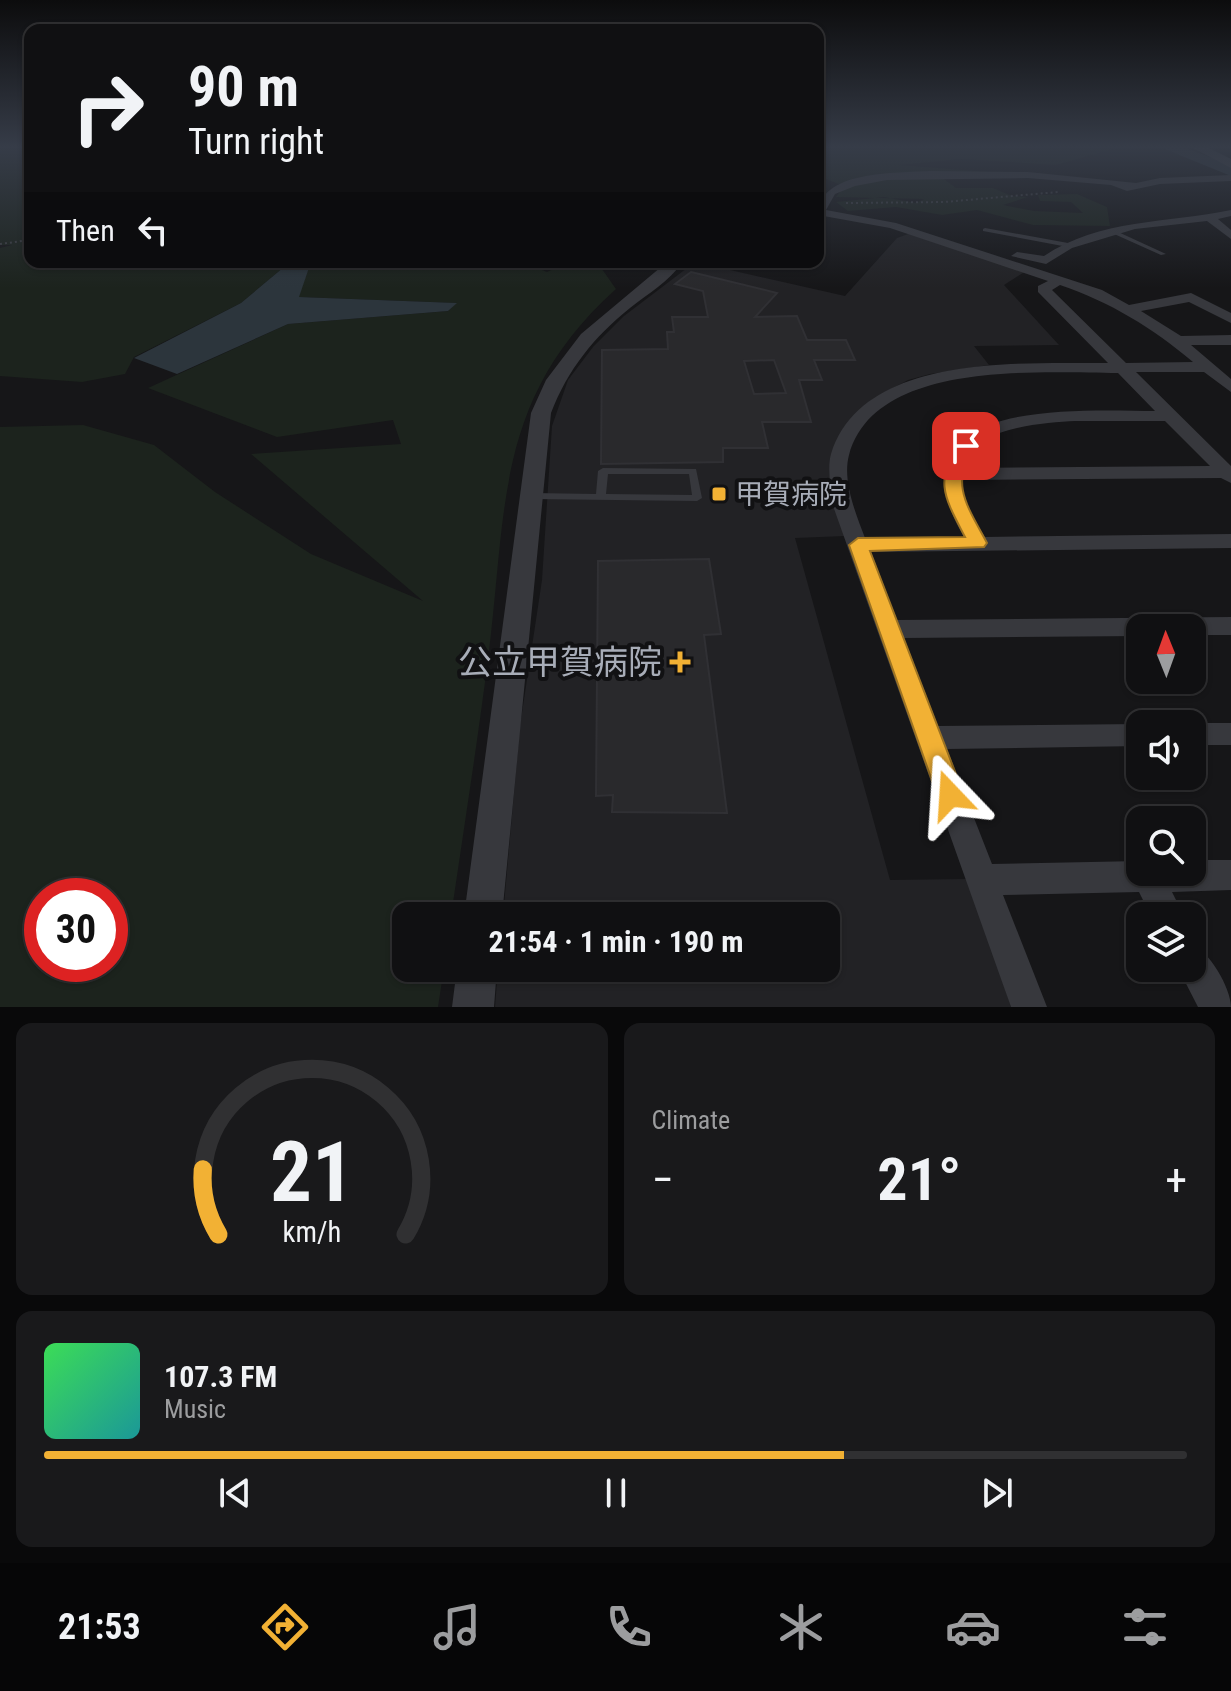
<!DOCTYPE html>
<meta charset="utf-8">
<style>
body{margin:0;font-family:"Roboto Condensed","Noto Sans JP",sans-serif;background:#19191b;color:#f1f3f6;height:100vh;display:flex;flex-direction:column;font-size:30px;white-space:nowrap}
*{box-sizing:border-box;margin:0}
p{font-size:26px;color:#9c9d9f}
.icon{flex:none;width:44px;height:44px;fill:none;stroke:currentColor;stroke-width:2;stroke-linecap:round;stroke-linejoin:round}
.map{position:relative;height:1007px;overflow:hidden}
.panel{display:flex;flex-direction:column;gap:16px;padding:16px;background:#09090a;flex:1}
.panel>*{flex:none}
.guide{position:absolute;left:24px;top:24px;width:800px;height:244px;border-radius:16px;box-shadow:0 2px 6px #0004,0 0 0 2px #303032;background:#101012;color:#f1f3f6;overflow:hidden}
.needle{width:52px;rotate:359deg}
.buttons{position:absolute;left:1126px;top:614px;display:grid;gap:16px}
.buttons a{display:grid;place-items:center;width:80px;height:80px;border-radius:16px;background:#101012;box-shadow:0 2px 6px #0004,0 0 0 2px #303032;font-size:40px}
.speed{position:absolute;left:24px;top:878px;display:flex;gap:16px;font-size:40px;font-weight:700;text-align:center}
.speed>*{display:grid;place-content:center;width:104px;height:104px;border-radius:50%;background:#101012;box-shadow:0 2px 6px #0004,0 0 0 2px #303032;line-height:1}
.speed .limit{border:12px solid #d22;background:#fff;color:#111}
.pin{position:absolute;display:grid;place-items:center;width:68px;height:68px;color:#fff;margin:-34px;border-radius:16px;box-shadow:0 4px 12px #0006}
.me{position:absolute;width:88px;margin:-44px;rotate:340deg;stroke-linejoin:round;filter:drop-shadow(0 0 6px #0008)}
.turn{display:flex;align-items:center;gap:28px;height:168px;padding:0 32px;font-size:36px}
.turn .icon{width:104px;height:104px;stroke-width:2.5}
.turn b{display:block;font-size:56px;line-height:68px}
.then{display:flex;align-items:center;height:76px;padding:0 32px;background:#0003;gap:16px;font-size:30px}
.big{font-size:60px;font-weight:700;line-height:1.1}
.panel .widget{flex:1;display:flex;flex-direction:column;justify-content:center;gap:12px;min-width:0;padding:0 28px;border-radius:16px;background:#19191b}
.panel .dial{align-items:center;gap:0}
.dial svg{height:208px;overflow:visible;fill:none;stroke:#303032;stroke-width:7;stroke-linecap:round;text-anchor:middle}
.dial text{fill:#f1f3f6;stroke:none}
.song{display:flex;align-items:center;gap:24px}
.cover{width:96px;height:96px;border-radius:12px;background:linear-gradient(135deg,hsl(130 70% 55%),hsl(180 70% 35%))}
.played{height:8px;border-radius:4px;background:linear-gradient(90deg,#f2b134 70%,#303032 70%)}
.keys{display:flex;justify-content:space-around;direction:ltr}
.heat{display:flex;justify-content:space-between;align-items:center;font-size:44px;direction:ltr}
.panel .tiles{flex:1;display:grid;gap:16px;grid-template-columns:1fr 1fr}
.widget:last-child{grid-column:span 2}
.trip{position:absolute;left:392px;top:902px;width:448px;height:80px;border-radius:16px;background:#101012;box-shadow:0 2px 6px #0004,0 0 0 2px #303032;font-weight:700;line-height:80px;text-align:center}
.tab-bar{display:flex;height:128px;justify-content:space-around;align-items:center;background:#060607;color:#9c9d9f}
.tab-bar .icon{width:56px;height:56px}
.tab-bar .selected{color:#f2b134}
.tab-bar b{font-size:36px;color:#f1f3f6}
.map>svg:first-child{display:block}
.built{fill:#222225}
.green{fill:#1c231d;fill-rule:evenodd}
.water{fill:#2c353c}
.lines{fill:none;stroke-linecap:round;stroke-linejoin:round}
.river{fill:#2c353c;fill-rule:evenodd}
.building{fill:#29292c;stroke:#303034;stroke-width:2;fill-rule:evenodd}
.path{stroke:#3d3f44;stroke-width:2;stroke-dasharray:2 3;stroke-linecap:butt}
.service{fill:#37383d;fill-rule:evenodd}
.minor{fill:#37383d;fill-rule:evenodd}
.tertiary{fill:#37383d;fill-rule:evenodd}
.secondary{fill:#45474d;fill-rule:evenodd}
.route{fill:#f2b134;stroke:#9d7322;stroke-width:2}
.poi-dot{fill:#f2b134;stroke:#111113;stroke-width:3}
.labels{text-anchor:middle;stroke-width:8;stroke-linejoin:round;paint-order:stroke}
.poi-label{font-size:28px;fill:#a8adb8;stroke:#111113;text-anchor:start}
.near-poi-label{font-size:34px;fill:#a8adb8;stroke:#111113;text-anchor:end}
</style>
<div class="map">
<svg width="1231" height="1007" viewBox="0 0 1231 1007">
<rect width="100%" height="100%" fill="#161618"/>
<path class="built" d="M911,233L1026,271L1004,285L1059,345L974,346L989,365L930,374L908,380L873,399L844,427L832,454L831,492L845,536L795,538L890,880L969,879L1011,1007H495L498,968H826V916H503L520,726L542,580L552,426L568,380L593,347L624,316L695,262L845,296L897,238Z"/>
<path class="green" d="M0,147H30V262H290L241,303L134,357L125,374L82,382L0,376V248L12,245H0Z
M818,147L1116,148L1056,165L961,159L900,165L988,172L936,173L956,188H993L1012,196L1028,197L1003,205L1034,211L1083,213L1071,202L1040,201L1038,195L1077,194L1107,207L1110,226L1033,225L977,210L942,215L896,207L848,211L836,202L884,197L916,203L924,199L836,197L844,186L818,176Z
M311,262H522L547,272L558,267L559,262H597L616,289C496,397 507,504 489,651C478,739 464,828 451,916H406V968H444L438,1007H0V427L83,425L154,445L215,492L311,554L423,601L251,454L401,444L393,420L277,437L148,388L288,324L448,311L456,303L298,297ZM42,896H110V964H42Z"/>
<path class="water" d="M290,262H311L299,297L457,303L448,311L288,324L177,374L134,358L241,303Z"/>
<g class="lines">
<path class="river" d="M1160,147H1183L1231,165V176Z"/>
</g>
<path class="building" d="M691,272L777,293L755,317L797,316L807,340H846L855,360H814L822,380H799L811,422H762L768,448H723V462L601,464L602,350L668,349L667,332H674L672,317H708L703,291L675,284ZM774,360L786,393L754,394L744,361Z
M709,559L721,634L704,635L727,813L612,812L613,795L596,796L598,561Z"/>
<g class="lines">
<path class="path" d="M846,203L944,202L1058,192
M0,244L30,240"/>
<path class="service" d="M985,228L1068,243L1071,245L1068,247L983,231V229Z
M1112,231H1116L1166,254L1161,255L1112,233Z
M603,468L696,469L702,498L697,501L532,499L527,496L532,493L596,494L598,471ZM608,474H689L692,495L606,494Z"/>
<path class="minor" d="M930,171L1028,172L1136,183L1160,178L1231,175V181L1160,184L1127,191L1111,185L1028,178L887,180L855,186L835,194L826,210L896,223L1102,290L1129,305L1191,293L1231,313V323L1189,302L1141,311L1181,336L1231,335V345H1191L1231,379V392L1204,372H1136L1231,466V483L1221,478L963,480C960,500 974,520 985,537L1231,534V548L871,552L897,620L1231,617V635H1192V628H1140V636L904,638L938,726L1140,724H1141L1140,746L947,749L992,864L1140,861V872H1192V860H1231V890L1172,892L1184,916H1151L1139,892L1003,895L1047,1007H1011L832,503C831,488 827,468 831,454C863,352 1023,364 1108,363L1038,292V286L1048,281L890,228L818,215C818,170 897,173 930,171ZM1060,285C1110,302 1153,328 1193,362L1126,363L1052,290ZM1118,373L1155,411C1071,410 883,399 964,537L865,538C856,514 842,481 849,455C875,359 1041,373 1118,373ZM1075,421H1165L1210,466L964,468C969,427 1043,423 1075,421Z
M1231,210V216L1218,219L1231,230V239L1207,221L1135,229L1072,248L1046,264L1011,256L1017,252L1044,256C1099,219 1168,223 1231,210Z
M1192,723H1231V745H1192V724H1188Z
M1192,944C1209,951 1231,988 1231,1007H1198L1178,968H1192Z"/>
<path class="tertiary" d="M667,262H683C668,282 649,293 630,308C594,337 568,369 551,413L502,916H464L531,413L546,380L581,334Z
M457,968H497L494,1007H452Z"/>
<path class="secondary" d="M1191,147H1207L1231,159V168Z"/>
</g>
<linearGradient id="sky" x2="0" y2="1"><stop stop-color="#0c0c0d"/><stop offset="0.51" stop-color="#363c48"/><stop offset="1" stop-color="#363c48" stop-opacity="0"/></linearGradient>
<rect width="1231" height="288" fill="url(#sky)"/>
<path class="route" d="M966,441L974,446C949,484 968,507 987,543L984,547L870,551L964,795L960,803L950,807L941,803L937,795L849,545L858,538L965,537C945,498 933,481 960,442Z"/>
<g class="poi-dot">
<rect x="711" y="486" width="16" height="16" rx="4"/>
<path d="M676 650h8v8h8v8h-8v8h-8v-8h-8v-8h8z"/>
</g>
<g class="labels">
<g class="poi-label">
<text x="735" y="504">甲賀病院</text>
</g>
<g class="near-poi-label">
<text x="662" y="674">公立甲賀病院</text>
</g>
</g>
</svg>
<div class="buttons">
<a><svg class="needle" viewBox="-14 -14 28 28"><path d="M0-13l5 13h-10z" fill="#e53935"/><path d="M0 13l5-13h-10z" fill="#9c9d9f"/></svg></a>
<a><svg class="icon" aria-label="sound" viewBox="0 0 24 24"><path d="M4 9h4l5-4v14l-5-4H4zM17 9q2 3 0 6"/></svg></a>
<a><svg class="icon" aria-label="search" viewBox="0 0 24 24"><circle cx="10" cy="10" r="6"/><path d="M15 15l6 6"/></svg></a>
<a><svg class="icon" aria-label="layers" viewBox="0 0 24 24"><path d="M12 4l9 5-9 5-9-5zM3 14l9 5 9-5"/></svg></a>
</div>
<div class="speed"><div class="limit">30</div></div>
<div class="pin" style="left:966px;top:446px;background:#d93025"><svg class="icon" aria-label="arrive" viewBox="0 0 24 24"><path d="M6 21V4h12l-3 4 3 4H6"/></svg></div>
<svg class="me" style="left:950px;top:795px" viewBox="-20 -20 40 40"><path d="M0-17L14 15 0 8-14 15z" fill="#f2b134" stroke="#fff" stroke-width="4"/></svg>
<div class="trip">21:54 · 1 min · 190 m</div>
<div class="guide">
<div class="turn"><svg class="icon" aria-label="right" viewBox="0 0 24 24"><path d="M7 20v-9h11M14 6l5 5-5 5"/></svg><div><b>90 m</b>Turn right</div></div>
<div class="then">Then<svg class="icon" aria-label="left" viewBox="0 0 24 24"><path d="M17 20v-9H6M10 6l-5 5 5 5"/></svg></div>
</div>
</div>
<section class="panel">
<div class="tiles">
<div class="widget dial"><svg viewBox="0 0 100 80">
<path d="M14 69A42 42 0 1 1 86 69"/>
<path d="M14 69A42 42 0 0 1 8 44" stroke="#f2b134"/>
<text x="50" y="56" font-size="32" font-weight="700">21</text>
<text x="50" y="72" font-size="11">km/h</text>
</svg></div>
<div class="widget"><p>Climate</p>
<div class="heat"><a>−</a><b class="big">21°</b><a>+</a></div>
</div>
<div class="widget">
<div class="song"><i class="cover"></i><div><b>107.3 FM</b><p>Music</p></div></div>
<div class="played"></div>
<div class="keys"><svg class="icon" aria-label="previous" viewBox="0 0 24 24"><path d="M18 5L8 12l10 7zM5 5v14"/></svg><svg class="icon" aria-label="pause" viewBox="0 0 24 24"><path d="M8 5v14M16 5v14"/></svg><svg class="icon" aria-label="next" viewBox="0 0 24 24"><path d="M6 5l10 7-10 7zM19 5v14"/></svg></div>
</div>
</div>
</section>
<nav class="tab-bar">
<b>21:53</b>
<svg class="icon selected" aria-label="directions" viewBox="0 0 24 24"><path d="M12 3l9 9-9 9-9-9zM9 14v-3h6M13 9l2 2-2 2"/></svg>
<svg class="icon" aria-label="music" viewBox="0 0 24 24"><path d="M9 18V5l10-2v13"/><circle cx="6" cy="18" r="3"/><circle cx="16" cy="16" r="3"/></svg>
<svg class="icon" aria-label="phone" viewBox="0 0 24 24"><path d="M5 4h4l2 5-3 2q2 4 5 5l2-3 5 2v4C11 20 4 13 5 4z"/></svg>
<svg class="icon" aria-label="climate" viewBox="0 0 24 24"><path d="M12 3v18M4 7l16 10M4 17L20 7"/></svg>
<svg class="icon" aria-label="car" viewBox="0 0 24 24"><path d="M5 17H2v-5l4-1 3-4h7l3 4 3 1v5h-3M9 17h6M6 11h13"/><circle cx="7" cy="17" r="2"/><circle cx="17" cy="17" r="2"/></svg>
<svg class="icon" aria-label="filters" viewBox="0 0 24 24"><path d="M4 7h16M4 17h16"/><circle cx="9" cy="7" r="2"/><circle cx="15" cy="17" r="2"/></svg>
</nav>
